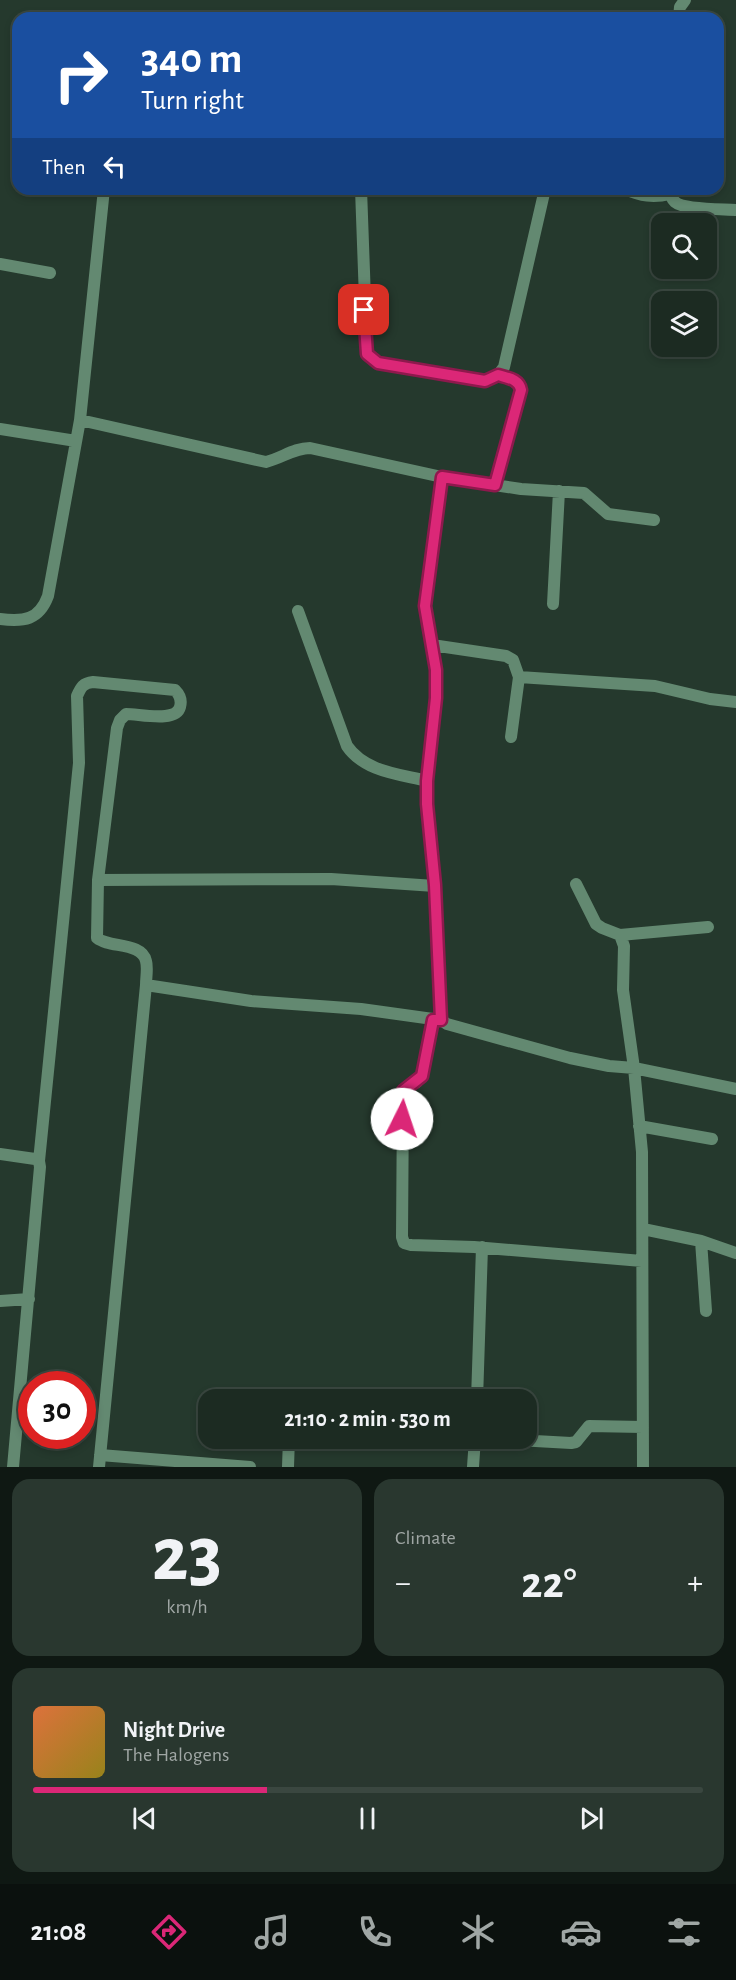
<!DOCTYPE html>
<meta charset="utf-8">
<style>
body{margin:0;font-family:"Alegreya Sans",sans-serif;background:#29372f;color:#f1f3f6;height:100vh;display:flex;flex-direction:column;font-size:22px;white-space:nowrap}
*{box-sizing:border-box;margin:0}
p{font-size:20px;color:#a0a7a5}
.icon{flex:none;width:33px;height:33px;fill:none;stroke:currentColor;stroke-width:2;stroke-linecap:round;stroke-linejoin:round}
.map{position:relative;height:1467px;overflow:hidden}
.panel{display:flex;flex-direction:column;gap:12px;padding:12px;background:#0f1813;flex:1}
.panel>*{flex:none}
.top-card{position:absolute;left:12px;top:12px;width:712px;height:183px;border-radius:18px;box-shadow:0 3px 9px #0003,0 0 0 2px #3a4740;background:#1a4fa0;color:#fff;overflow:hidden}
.fabs{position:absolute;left:651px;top:213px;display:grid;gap:12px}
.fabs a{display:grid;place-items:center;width:66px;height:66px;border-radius:12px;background:#1c2b22;box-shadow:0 3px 9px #0003,0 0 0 2px #3a4740;font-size:30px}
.speed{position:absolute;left:18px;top:1371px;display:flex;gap:12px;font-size:30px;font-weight:700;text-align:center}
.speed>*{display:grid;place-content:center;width:78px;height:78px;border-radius:50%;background:#1c2b22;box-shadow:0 3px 9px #0003,0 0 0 2px #3a4740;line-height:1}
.speed .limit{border:9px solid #d22;background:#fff;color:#111}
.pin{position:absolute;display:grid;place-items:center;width:51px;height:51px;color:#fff;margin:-26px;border-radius:12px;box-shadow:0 3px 9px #0006}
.me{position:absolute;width:66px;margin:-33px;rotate:4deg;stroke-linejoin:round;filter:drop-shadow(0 0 4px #0008)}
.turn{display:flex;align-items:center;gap:21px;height:126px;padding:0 30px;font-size:27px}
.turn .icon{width:78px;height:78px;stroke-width:2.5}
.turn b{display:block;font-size:42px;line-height:51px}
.then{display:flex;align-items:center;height:57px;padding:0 30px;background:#0003;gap:12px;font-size:22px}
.big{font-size:45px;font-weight:600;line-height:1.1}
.panel .widget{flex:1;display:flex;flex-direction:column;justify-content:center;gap:9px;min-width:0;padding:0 21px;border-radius:18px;background:#29372f}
.panel .dial{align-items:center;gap:0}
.dial b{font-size:78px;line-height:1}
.song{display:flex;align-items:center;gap:18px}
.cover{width:72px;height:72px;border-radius:9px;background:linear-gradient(135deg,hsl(20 70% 55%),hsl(50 70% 35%))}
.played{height:6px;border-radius:3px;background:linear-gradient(90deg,#db2777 35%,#3a4740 35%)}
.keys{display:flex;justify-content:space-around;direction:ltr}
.heat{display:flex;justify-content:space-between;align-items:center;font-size:33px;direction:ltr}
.panel .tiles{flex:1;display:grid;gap:12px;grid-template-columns:1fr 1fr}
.widget:last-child{grid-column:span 2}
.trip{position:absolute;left:198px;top:1389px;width:339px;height:60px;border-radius:18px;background:#1c2b22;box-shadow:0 3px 9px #0003,0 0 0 2px #3a4740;font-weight:600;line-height:60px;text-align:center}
.tabs{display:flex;height:96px;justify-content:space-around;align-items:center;background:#0b110e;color:#a0a7a5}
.tabs .icon{width:42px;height:42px}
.tabs .current{color:#db2777}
.tabs b{font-size:27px;color:#f1f3f6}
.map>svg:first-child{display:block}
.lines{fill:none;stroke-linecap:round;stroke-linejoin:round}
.minor{stroke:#638971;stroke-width:12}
.route-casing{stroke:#8e194d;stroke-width:15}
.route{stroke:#db2777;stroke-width:10}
</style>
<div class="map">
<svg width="736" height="1467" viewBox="0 0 736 1467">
<rect width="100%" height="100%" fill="#25392d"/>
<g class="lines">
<path class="minor" d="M679,18L680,7L685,0
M17,38H18
M104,189L80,420L266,462C282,458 294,448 310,448L442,477L425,606L436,670V698L427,781V804L435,886L441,1020L447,1024L570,1058L609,1066L634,1068L736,1089
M361,189L367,354L378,363L485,381L498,375L504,367L545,189
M625,189C641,196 653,198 670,194
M670,189C670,194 671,198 675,202C684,210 723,209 736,210
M0,264L50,273
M0,429L76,441
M442,477L521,489L584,493L608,514L654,520
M495,485L521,390C519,379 508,378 498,375
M553,604L559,491
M298,611L347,746C365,772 399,774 427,781
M0,619C24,622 39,620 48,596L80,420
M432,645L506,656L513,660L519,677L511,737
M519,677L655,686L710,699L736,702
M98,880L331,879L435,886
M576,884L596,924L602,928L620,935L624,946L623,990L634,1068L642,1152L643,1467
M620,935L708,927
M146,985L251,1001L361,1009L440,1020
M433,1020L422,1076L417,1082L405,1089L403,1095L402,1237L404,1243L411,1245L474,1247L642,1261
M639,1126L712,1139
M0,1154L35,1159L39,1161L40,1167L13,1467
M39,1161L79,763L77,696C81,687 83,683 93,682L175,690C180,695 182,700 180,707C176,723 140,714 126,714L120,720L117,728L98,880L97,938C109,948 142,942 146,961C148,968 146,977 146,985L99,1467
M643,1229L701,1241L736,1253
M701,1241L706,1311
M0,1301L29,1299
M477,1400L482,1247
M483,1438L571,1443L576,1442L589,1426L643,1427
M100,1455L250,1467
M288,1467L289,1438
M473,1467L475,1438"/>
</g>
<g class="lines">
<defs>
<path id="route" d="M364,310L367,354L378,363L485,381L498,375C508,378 519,379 521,390L495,485L442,477L425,606L436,670V698L427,781V804L435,885L441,1020H433L422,1076L403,1091L402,1119"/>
</defs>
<use href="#route" class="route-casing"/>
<use href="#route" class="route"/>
</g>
</svg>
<div class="fabs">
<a><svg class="icon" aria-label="search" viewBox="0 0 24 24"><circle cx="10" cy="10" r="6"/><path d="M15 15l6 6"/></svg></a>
<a><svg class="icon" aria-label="layers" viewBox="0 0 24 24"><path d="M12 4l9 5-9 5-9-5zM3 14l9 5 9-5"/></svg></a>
</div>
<div class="speed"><div class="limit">30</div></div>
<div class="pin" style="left:364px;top:310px;background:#d93025"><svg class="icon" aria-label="arrive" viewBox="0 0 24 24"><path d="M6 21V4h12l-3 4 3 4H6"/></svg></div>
<svg class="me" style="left:402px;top:1119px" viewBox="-20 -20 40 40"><circle r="19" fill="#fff"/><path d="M0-13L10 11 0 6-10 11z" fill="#db2777"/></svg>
<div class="trip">21:10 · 2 min · 530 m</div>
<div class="top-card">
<div class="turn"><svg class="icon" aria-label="right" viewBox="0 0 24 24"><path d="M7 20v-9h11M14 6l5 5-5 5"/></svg><div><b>340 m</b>Turn right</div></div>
<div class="then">Then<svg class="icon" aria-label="left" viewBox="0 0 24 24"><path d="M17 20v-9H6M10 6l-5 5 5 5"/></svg></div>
</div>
</div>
<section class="panel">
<div class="tiles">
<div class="widget dial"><b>23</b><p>km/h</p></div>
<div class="widget"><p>Climate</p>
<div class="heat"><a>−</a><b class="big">22°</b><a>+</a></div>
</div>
<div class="widget">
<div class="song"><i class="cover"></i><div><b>Night Drive</b><p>The Halogens</p></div></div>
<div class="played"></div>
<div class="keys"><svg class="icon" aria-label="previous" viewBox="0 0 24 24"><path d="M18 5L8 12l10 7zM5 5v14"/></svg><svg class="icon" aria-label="pause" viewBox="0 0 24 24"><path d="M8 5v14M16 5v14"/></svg><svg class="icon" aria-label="next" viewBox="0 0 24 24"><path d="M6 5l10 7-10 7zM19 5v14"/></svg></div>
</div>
</div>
</section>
<nav class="tabs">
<b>21:08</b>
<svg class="icon current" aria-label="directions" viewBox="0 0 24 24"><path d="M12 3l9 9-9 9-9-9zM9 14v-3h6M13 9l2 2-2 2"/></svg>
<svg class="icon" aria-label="music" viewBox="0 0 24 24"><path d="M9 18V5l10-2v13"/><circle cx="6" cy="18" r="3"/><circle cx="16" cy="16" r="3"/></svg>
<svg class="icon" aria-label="phone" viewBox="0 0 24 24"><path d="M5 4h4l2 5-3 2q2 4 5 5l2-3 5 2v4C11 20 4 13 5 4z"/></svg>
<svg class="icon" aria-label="climate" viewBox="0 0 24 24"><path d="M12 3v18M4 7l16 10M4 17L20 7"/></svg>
<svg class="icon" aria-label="car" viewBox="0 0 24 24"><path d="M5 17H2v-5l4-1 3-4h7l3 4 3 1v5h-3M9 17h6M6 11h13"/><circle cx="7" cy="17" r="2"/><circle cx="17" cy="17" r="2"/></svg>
<svg class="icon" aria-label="filters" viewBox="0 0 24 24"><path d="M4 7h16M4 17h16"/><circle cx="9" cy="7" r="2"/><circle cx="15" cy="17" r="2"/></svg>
</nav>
